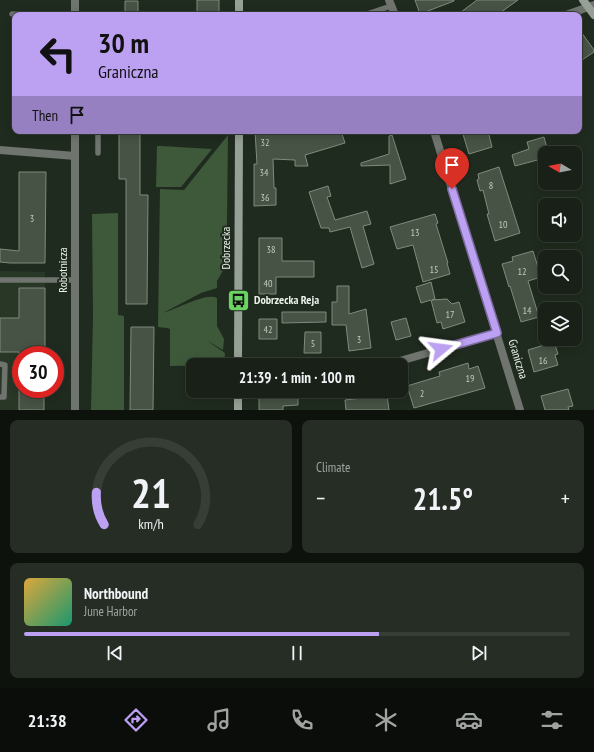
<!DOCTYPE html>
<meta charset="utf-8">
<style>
body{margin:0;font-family:"PT Sans Narrow",sans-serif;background:#252d24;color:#f1f3f6;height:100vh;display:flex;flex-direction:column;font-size:15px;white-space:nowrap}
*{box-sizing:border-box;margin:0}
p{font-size:13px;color:#9fa3a1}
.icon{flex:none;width:22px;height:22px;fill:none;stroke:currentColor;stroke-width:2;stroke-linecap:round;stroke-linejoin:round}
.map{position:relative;height:410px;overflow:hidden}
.panel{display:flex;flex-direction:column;gap:10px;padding:10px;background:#0d120d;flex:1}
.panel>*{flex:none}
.hud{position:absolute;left:12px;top:12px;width:570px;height:122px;border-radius:8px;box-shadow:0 2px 10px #0003,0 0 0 1px #363e36;background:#bca0f2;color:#111;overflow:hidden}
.needle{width:26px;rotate:279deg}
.fabs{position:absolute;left:538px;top:146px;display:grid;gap:8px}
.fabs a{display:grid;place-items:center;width:44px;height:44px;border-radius:8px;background:#182017;box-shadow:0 2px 10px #0003,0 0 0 1px #363e36;font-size:20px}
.speed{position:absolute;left:12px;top:346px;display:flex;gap:8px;font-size:20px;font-weight:700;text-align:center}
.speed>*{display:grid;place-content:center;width:52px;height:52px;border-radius:50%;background:#182017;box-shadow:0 2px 10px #0003,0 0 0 1px #363e36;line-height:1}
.speed .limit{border:6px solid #d22;background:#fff;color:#111}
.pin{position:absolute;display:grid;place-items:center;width:34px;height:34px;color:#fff;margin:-41px -17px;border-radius:50% 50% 50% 0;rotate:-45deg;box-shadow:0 0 4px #0007}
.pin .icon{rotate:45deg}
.me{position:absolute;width:44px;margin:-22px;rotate:74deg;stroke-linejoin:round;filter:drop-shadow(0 0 3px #0008)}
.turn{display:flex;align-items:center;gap:14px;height:84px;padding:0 20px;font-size:18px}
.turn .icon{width:52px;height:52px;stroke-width:2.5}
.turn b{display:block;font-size:28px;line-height:34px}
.then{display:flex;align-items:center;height:38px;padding:0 20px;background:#0003;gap:8px;font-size:15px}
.big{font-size:30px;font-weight:700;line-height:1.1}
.panel .card{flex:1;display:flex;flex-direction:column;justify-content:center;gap:6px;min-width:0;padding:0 14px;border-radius:8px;background:#252d24}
.panel .dial{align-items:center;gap:0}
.dial svg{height:104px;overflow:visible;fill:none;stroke:#363e36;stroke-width:7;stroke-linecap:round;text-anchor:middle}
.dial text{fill:#f1f3f6;stroke:none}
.song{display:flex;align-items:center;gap:12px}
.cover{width:48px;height:48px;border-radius:6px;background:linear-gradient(135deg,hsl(40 70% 55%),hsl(160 70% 35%))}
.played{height:4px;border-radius:2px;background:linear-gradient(90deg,#bca0f2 65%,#363e36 65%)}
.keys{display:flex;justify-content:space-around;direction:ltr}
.heat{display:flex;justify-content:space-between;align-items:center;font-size:22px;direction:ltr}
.panel .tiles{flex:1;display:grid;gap:10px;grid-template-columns:1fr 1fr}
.card:last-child{grid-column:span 2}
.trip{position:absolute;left:186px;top:358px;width:222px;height:40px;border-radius:8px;background:#182017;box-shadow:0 2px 10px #0003,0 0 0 1px #363e36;font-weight:700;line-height:40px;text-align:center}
.tab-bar{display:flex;height:64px;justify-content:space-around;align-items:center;background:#0a0d09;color:#9fa3a1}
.tab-bar .icon{width:28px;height:28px}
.tab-bar .on{color:#bca0f2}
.tab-bar b{font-size:18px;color:#f1f3f6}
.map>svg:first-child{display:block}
.built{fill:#283726}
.green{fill:#3d593a}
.building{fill:#475345;stroke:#7e8b7d}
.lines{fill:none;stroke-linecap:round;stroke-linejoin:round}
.lane{stroke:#6f746e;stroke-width:5.5}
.street{stroke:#6f746e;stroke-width:8}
.secondary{stroke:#97a096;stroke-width:8}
.route-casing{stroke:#7a689d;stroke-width:10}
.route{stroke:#bca0f2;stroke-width:7}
.labels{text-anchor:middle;stroke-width:4;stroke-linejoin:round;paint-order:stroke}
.number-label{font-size:10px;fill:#c1cac0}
.street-label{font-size:12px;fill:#eaf1e9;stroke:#202b1f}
.poi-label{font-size:12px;font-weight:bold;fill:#eaf1e9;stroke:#202b1f;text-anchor:start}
</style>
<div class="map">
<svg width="594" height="410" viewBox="0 0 594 410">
<rect width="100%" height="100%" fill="#202b1f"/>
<path class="built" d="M0,271L45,272V355H21V389H44V410H0Z"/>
<path class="green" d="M228,135L227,220L225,267L217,281V288L201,293L163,313C175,310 206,292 217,298V326L224,339L223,350L206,340L225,353L224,365L170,366V329L167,328L158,327L160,189L184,190Z
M157,146H160L212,149L181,187H156Z
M118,213V315L124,316V410H91L93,316L92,214Z"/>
<path class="building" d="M197,0H219V15H197Z
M415,0H454V1L420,14Z
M477,0H518L497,15H457Z
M125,1H138V13H125Z
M579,29L594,50V52L579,62Z
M119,131H140V195H148L147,304H126V179H119Z
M255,131H341L345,143L305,155L308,166H295V160L273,159L274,188H276V205L254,206V164H257Z
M462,131H488L492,147L469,154Z
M392,135L406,179L390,184V165L361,166V163L389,154V136Z
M544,137L548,152L545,153V158L515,166L512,155L529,149L527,142Z
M499,167L520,233L495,241L487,214H489L483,190L480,191L477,180L479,179L478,174Z
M19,172H46L45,263H10L0,262V249L19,251Z
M328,186L331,196L327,197L335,220L367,211L371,224L363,226L374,264L362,268L350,227L330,232L329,228H321L309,192Z
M435,214L438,223L436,224L448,263H447L450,274L423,282L413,245L397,249L390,227Z
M259,238H282V261H314V277H276V294H259Z
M533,251L541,277L528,281L539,317L521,322L510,286L509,287L502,264L513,261L512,257Z
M431,282L435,299L432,300L447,299L452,304L459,302L465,322L443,329L441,322L437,323L431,300L421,303L416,287Z
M337,286H349V314L366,309L371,348L349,351L346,325H332V302H337Z
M19,288H45V355H19V352H0V318H19Z
M282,312H326V322L282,323Z
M406,318L411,336L396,340L391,322Z
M259,319H277V339H259Z
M131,327H154L153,410H130Z
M305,332H321V353H304Z
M554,342L558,354L555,355L558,365L534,372L528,350Z
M468,363L469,369L478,366L485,388L414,408L407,386L440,376L439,372Z
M19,389H44V410H19Z
M568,389L573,406L568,407L569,410H545L541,396Z
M298,393V405L283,406V410H259V397L262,394Z
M387,395L389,410H346L345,400Z"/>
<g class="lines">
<path class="lane" d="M12,14L28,15
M364,15L391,6
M98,153V131
M0,280H75
M0,364L5,365L4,397H0"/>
<path class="street" d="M389,0L395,15
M75,15V0
M566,15L594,5
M434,131L520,410
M0,150L75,156
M386,365L497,333
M75,410V131"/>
<path class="secondary" d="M239,0V15
M583,0L594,15
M238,365L239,131
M238,391V410"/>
</g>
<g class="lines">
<defs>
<path id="route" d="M441,349L497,333L452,189"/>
</defs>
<use href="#route" class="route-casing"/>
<use href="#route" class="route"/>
</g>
<defs>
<symbol id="bus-square" viewBox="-11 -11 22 22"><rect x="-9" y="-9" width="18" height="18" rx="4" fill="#6bd362" stroke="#202b1f"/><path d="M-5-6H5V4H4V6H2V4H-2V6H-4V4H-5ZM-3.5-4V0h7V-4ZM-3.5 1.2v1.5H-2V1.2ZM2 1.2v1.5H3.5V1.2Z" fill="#111"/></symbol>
</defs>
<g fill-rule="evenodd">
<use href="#bus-square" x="226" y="288" width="25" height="25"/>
</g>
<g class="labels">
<g class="number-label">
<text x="265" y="146">32</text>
<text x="264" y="176">34</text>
<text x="491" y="189">8</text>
<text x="265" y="201">36</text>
<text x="32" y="222">3</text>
<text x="503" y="228">10</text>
<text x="415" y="236">13</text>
<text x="271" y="253">38</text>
<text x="434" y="273">15</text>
<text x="522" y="275">12</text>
<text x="268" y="287">40</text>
<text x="527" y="314">14</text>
<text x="450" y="318">17</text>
<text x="268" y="333">42</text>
<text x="359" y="343">3</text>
<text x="313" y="347">5</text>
<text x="543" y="364">16</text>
<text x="470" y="382">19</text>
<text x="422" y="397">2</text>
</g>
<g class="street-label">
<text transform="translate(226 248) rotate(-90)" y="4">Dobrzecka</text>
<text transform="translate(63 270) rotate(-90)" y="4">Robotnicza</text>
<text transform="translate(518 359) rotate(73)" y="4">Graniczna</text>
</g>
<g class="poi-label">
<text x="254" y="304">Dobrzecka Reja</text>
</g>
</g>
</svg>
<div class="fabs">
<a><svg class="needle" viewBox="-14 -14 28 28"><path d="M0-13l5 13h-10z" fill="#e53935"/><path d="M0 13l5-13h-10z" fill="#9fa3a1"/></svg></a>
<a><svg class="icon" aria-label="sound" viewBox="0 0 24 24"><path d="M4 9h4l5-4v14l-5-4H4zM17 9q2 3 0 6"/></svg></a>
<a><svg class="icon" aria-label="search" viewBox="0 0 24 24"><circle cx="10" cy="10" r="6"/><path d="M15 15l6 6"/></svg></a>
<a><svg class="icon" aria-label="layers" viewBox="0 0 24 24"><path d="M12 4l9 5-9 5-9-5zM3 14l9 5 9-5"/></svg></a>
</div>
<div class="speed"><div class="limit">30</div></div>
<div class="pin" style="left:452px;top:189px;background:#d93025"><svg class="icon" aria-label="arrive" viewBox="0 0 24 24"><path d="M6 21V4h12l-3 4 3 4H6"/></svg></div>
<svg class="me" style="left:441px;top:349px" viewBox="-20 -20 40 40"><path d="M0-17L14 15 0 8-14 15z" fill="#bca0f2" stroke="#fff" stroke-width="4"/></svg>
<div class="trip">21:39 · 1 min · 100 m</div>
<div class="hud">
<div class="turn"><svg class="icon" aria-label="left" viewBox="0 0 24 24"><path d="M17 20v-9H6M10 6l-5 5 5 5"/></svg><div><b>30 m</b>Graniczna</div></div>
<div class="then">Then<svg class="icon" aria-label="arrive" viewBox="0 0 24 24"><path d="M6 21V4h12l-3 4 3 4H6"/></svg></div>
</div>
</div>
<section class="panel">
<div class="tiles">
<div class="card dial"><svg viewBox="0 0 100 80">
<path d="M14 69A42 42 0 1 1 86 69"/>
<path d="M14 69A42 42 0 0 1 8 44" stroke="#bca0f2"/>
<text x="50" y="56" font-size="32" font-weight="700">21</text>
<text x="50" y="72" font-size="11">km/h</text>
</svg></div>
<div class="card"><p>Climate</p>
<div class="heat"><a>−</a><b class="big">21.5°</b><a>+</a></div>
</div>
<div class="card">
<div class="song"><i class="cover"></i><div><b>Northbound</b><p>June Harbor</p></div></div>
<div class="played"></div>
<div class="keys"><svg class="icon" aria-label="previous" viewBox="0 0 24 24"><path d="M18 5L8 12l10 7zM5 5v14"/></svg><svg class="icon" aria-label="pause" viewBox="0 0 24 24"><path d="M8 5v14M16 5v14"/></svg><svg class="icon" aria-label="next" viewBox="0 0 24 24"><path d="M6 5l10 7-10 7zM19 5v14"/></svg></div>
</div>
</div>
</section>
<nav class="tab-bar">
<b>21:38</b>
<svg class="icon on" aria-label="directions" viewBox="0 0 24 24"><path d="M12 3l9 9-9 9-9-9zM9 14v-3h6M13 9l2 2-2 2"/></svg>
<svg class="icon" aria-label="music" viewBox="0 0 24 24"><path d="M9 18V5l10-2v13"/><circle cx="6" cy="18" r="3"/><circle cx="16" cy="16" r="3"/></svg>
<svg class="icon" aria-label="phone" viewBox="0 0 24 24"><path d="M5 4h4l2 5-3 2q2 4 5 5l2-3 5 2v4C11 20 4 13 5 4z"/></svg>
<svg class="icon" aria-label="climate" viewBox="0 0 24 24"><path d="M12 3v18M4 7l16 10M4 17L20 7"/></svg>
<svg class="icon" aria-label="car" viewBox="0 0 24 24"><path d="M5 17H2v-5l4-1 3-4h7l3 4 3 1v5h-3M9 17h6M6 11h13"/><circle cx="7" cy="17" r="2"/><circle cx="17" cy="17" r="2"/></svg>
<svg class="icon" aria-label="filters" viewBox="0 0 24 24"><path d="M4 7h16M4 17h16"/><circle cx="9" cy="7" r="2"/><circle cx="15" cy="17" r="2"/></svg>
</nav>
